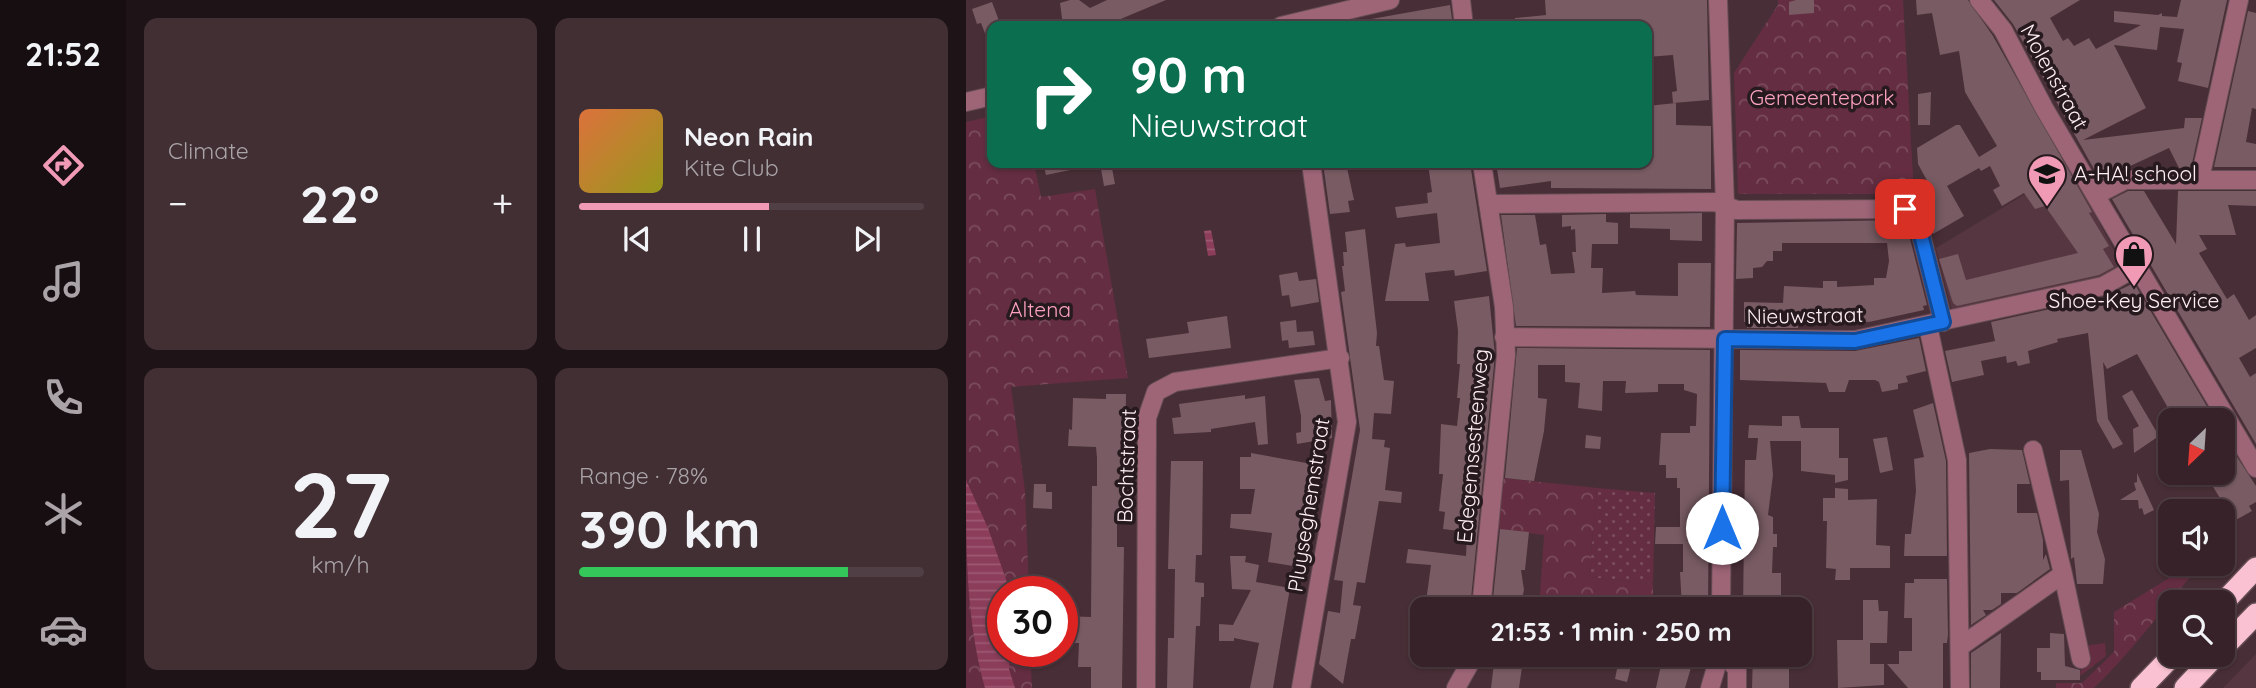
<!DOCTYPE html>
<meta charset="utf-8">
<style>
body{margin:0;font-family:Quicksand,sans-serif;background:#412f34;color:#f1f3f6;height:100vh;display:flex;flex-direction:column;font-size:26px;white-space:nowrap}
*{box-sizing:border-box;margin:0}
p{font-size:23px;color:#aaa4a8}
.icon{flex:none;width:38px;height:38px;fill:none;stroke:currentColor;stroke-width:2;stroke-linecap:round;stroke-linejoin:round}
.map{position:relative;flex:1;overflow:hidden}
.panel{display:flex;flex-direction:column;gap:18px;padding:18px;background:#1e1316;width:840px}
.panel>*{flex:none}
.top-card{position:absolute;left:21px;top:21px;width:665px;height:147px;border-radius:14px;box-shadow:0 2px 5px #0004,0 0 0 2px #503f45;background:#0b6e4f;color:#fff;overflow:hidden}
.needle{width:46px;rotate:205deg}
.buttons{position:absolute;left:1192px;top:408px;display:grid;gap:14px}
.buttons a{display:grid;place-items:center;width:77px;height:77px;border-radius:14px;background:#362228;box-shadow:0 2px 5px #0004,0 0 0 2px #503f45;font-size:35px}
.speed{position:absolute;left:21px;top:576px;display:flex;gap:14px;font-size:35px;font-weight:700;text-align:center}
.speed>*{display:grid;place-content:center;width:91px;height:91px;border-radius:50%;background:#362228;box-shadow:0 2px 5px #0004,0 0 0 2px #503f45;line-height:1}
.speed .limit{border:10px solid #d22;background:#fff;color:#111}
.pin{position:absolute;display:grid;place-items:center;width:60px;height:60px;color:#fff;margin:-30px;border-radius:14px;box-shadow:0 4px 10px #0006}
.me{position:absolute;width:77px;margin:-38px;rotate:0deg;stroke-linejoin:round;filter:drop-shadow(0 0 5px #0008)}
.turn{display:flex;align-items:center;gap:24px;height:147px;padding:0 28px;font-size:32px}
.turn .icon{width:91px;height:91px;stroke-width:2.5}
.turn b{display:block;font-size:49px;line-height:60px}
.big{font-size:52px;font-weight:800;line-height:1.1}
.panel .tile{flex:1;display:flex;flex-direction:column;justify-content:center;gap:10px;min-width:0;padding:0 24px;border-radius:14px;background:#412f34}
.panel .dial{align-items:center;gap:0}
.dial b{font-size:91px;line-height:1}
.song{display:flex;align-items:center;gap:21px}
.cover{width:84px;height:84px;border-radius:10px;background:linear-gradient(135deg,hsl(20 70% 55%),hsl(60 70% 35%))}
.played{height:7px;border-radius:4px;background:linear-gradient(90deg,#f09ab5 55%,#503f45 55%)}
.keys{display:flex;justify-content:space-around;direction:ltr}
.heat{display:flex;justify-content:space-between;align-items:center;font-size:38px;direction:ltr}
.charge{height:10px;border-radius:5px;background:linear-gradient(90deg,#34c759 78%,#503f45 0)}
.panel .tiles{flex:1;display:grid;gap:18px;grid-template-columns:repeat(2,1fr)}
.trip{position:absolute;left:444px;top:597px;width:402px;height:70px;border-radius:14px;background:#362228;box-shadow:0 2px 5px #0004,0 0 0 2px #503f45;font-weight:800;line-height:70px;text-align:center}
main{display:flex;flex:1;min-height:0}
.menu{display:flex;flex-direction:column;width:126px;justify-content:space-around;align-items:center;background:#160e10;color:#aaa4a8}
.menu .icon{width:49px;height:49px}
.menu .on{color:#f09ab5}
.menu b{font-size:32px;color:#f1f3f6}
.map>svg:first-child{display:block}
.built{fill:#563640}
.grass{fill:url(#grass-dots)}
.forest{fill:url(#forest-crowns)}
.water{fill:url(#water-rules)}
.building{fill:#785b63}
.lines{fill:none;stroke-linecap:round;stroke-linejoin:round}
.minor-casing{stroke:#654d54;stroke-width:20}
.highway-casing{stroke:#654d54;stroke-width:24}
.minor{stroke:#9e6577;stroke-width:18}
.highway{stroke:#f9c1d1;stroke-width:21}
.route-casing{stroke:#114b97;stroke-width:18}
.route{stroke:#1a73e8;stroke-width:12}
.labels{text-anchor:middle;stroke-width:7;stroke-linejoin:round;paint-order:stroke}
.street-label{font-size:21px;fill:#ffeef2;stroke:#261a1e}
.park-label{font-size:21px;fill:#fda2bf;stroke:#261a1e}
.poi-label{font-size:21px;fill:#ffeef2;stroke:#261a1e;text-anchor:start}
</style>
<main>
<nav class="menu">
<b>21:52</b>
<svg class="icon on" aria-label="directions" viewBox="0 0 24 24"><path d="M12 3l9 9-9 9-9-9zM9 14v-3h6M13 9l2 2-2 2"/></svg>
<svg class="icon" aria-label="music" viewBox="0 0 24 24"><path d="M9 18V5l10-2v13"/><circle cx="6" cy="18" r="3"/><circle cx="16" cy="16" r="3"/></svg>
<svg class="icon" aria-label="phone" viewBox="0 0 24 24"><path d="M5 4h4l2 5-3 2q2 4 5 5l2-3 5 2v4C11 20 4 13 5 4z"/></svg>
<svg class="icon" aria-label="climate" viewBox="0 0 24 24"><path d="M12 3v18M4 7l16 10M4 17L20 7"/></svg>
<svg class="icon" aria-label="car" viewBox="0 0 24 24"><path d="M5 17H2v-5l4-1 3-4h7l3 4 3 1v5h-3M9 17h6M6 11h13"/><circle cx="7" cy="17" r="2"/><circle cx="17" cy="17" r="2"/></svg>
</nav>
<section class="panel">
<div class="tiles">
<div class="tile"><p>Climate</p>
<div class="heat"><a>−</a><b class="big">22°</b><a>+</a></div>
</div>
<div class="tile">
<div class="song"><i class="cover"></i><div><b>Neon Rain</b><p>Kite Club</p></div></div>
<div class="played"></div>
<div class="keys"><svg class="icon" aria-label="previous" viewBox="0 0 24 24"><path d="M18 5L8 12l10 7zM5 5v14"/></svg><svg class="icon" aria-label="pause" viewBox="0 0 24 24"><path d="M8 5v14M16 5v14"/></svg><svg class="icon" aria-label="next" viewBox="0 0 24 24"><path d="M6 5l10 7-10 7zM19 5v14"/></svg></div>
</div>
<div class="tile dial"><b>27</b><p>km/h</p></div>
<div class="tile"><p>Range · 78%</p><b class="big">390 km</b><div class="charge"></div></div>
</div>
</section>
<div class="map">
<svg width="1290" height="688" viewBox="0 0 1290 688">
<defs>
<pattern id="grass-dots" width="8" height="8" patternUnits="userSpaceOnUse" patternTransform="scale(1.75)"><rect width="8" height="8" fill="#642d41"/><path d="M2 2h.1M6 6h.1" fill="none" stroke="#7b4c5d" stroke-width="1.8" stroke-linecap="round"/></pattern>
<pattern id="forest-crowns" width="20" height="18" patternUnits="userSpaceOnUse" patternTransform="scale(1.75)"><rect width="20" height="18" fill="#642d41"/><path d="M2 6a3 3 0 1 1 6 0M12 15a3 3 0 1 1 6 0" fill="none" stroke="#7b4c5d"/></pattern>
<pattern id="water-rules" width="6" height="5" patternUnits="userSpaceOnUse" patternTransform="scale(1.75)"><rect width="6" height="5" fill="#8b3d5a"/><path d="M0 2.5h6" fill="none" stroke="#9c5972"/></pattern>
</defs>
<rect width="100%" height="100%" fill="#482e36"/>
<path class="built" d="M1104,167L1155,264L1123,285L987,314L970,248Z
M1290,654V688H1257Z"/>
<path class="grass" d="M631,488L689,493L687,584L623,577Z"/>
<path class="forest" d="M812,0H937L948,194H772L768,73L812,5Z
M26,116V163H68L75,197L129,189L162,378L45,387L59,491L63,591L37,592V651H64L66,688H0V122Z
M536,478L631,488L623,577L687,584V609H573L578,535L531,529Z
M1226,564L1234,566C1198,606 1167,651 1128,688H1090V683H1116L1148,652V612Z
M1139,643L1140,656L1114,676L1119,646Z"/>
<path class="water" d="M245,230L250,255L242,256L238,231Z
M0,480L22,528L44,591L37,592V651H44L43,669L49,688H19C0,620 0,550 0,480Z"/>
<path class="building" d="M104,0H113L124,8L141,0H200L138,26H97L94,3Z
M579,0H741L743,100L707,103L706,92L711,91L707,55L681,57V26H671L667,19L650,22V26H549V18L580,15Z
M830,0H848V13L823,15V2Z
M950,0H1002L1027,36L1126,212L1123,213L1143,246L1137,249L1148,267L1133,275L991,306L987,303L973,259L992,254L1000,280L1112,253L1079,206L1069,209L1058,193L1036,206L1027,190L1034,186L1024,166L1015,171L1013,168L981,186L998,216L967,234L953,192L964,186L952,164L951,148L990,125H994L1013,157L1031,146L999,92L993,51L974,55L966,13L951,15Z
M1028,0H1114L1084,18L1097,41L1102,38L1108,46L1123,38L1130,49L1175,25L1148,22V11L1192,15L1196,13V16L1211,17L1215,0H1261L1242,88L1212,81L1216,63L1211,62L1218,29L1194,27L1191,50L1148,45L1180,108L1117,140L1218,128L1219,118H1236L1225,168H1213L1203,148L1134,180L1047,24Z
M26,2L35,26H26L25,49L15,23L11,24L6,9Z
M484,5L487,26H395L394,21Z
M1282,11L1290,13V109L1286,108L1280,142L1290,144V167H1248Z
M965,92L964,125H952V94Z
M710,103V125L745,126V189L585,188V181L534,188L530,163H681V106Z
M77,163H113L114,168L80,175Z
M134,163H145L149,184L138,186Z
M357,163H380L388,200L382,201L384,212L364,214Z
M504,163L521,271L489,276L488,270L459,273L463,301H419L429,244L439,243L440,247L474,243L471,213L431,218L429,207L462,203L461,193L466,192L462,164Z
M1162,191H1178L1210,244L1212,191H1290V206L1262,205L1270,235H1233L1241,249L1233,253L1261,299L1268,294L1283,320L1290,315V348L1273,358L1284,377L1290,373V444L1146,199Z
M736,213V241L704,240V229L664,228V214Z
M640,214V222L652,223V244H626L625,268H637L636,293L669,291L670,295L712,296V263H745L744,327L550,326L535,215H569L574,245L580,244L585,274L609,273L606,252H610L609,229L605,230V226L596,227V215Z
M936,220L940,223L961,305L957,306L958,310L903,322L844,319L832,321V328H781V322H778V302L817,303L818,286L857,288V281H871V287L908,285V278H920L923,261L921,243H816V251H807V261H801L796,267L787,268V278L770,279L771,223Z
M399,229L411,333L410,346H413L418,380L428,381L425,414L408,413L406,439L419,440L418,447L424,448L419,490L436,492L435,503L413,501L399,583L391,582L387,605L395,606L389,639H385L377,684L353,664L362,611L374,613L377,581L368,580L394,430L375,292L379,291L376,266H378L377,252H381L379,232Z
M331,272L333,281L350,279L353,302L325,307L323,295L316,296L313,275Z
M1168,283L1249,420H1209L1171,354L1141,369L1137,362L1142,419L1157,444L1147,449L1131,421L1122,333L1091,339L1092,342L1062,351L1064,363L1052,366L1050,361L1041,363L1040,356L1015,361L1018,375L986,382L979,351L1029,341L1025,322L1139,297Z
M523,296L529,355L504,609H459L465,565L440,563L442,549L500,556L501,532L477,529L479,512L473,511L477,474H473L475,424L491,426L494,398H491L494,364H491L492,331L488,301Z
M261,316L265,348L183,358L180,339L223,333L221,322Z
M330,320L331,332L347,331L349,345L323,348L322,340L316,341L314,322Z
M953,338L960,371L940,376L942,382L932,384V389L916,392L913,382L909,380H883L879,392H863L860,383L774,380V350L889,351Z
M551,348L744,350L742,609H716L714,572H717V544H689L690,527H714V488H711V478H700V465H693L695,433H724V426H730L731,394L718,390V384H692V392L659,393L660,381H637L636,411L612,408L614,383L599,382V365H572V398L581,399L578,431L568,481L539,478Z
M353,378L359,401L365,400L366,438L331,444L330,433L335,432V416L328,380Z
M1166,390L1193,436L1168,453L1167,429L1173,426L1156,396Z
M140,394H160L158,522H151V547H158L156,688H125V667H112L113,643H109L110,628H96V616L125,617L126,486H131V458L130,447L102,446L103,429L106,430L107,398L140,399Z
M279,395V399L299,396L302,444L292,445L289,422L245,429V432L208,434L206,418L215,417L213,404Z
M967,403L980,461L981,556H938L939,534H945L950,491L948,459L958,457L947,410Z
M816,416H833L835,428H873V458H882V480L869,483V475L835,471V441H804L807,475L802,515L807,517V534H811V547H807L806,573H815V596H806V609H777L779,460H790L792,438H782L783,425L816,426Z
M1256,434L1290,486V502L1283,506L1286,511L1268,521L1238,472H1256Z
M620,435L635,437L634,449L619,448Z
M921,437L927,470L914,473L907,439Z
M1024,449L1056,450L1064,484H1051V513H1071L1077,540V560L1080,554L1084,569L1051,593H1035V604L1026,610H1017L1020,615L1005,625L1003,453Z
M1094,450H1115L1133,514L1131,532L1139,559L1137,584H1111L1108,557L1105,559L1103,480L1094,481Z
M285,453L346,464L327,566L302,562L306,533L264,528L265,514H285L289,489H274V457H285Z
M205,461H237L236,555H230L229,582L238,583V597H235L234,626H230L227,688H201L202,638H208L209,569H202Z
M1171,473L1188,510L1178,515L1176,508L1173,509L1172,500H1154L1170,490L1168,483L1171,482Z
M68,484H80V492H86V509L67,508Z
M869,488L882,489V500L911,499L910,545L924,546V568H884V580H869L870,569L860,568L861,521H857V498H869Z
M534,529L563,532L559,570H555L558,590L555,603L547,602L546,609H526Z
M264,556H280L279,562L293,565L290,582L324,588L307,688H284L293,643L268,638V641H253V624L267,625L285,590L266,589Z
M948,579H981L982,635L981,643H977V688H942L921,664H933V651H946V618H938L939,583H948Z
M897,600H912L913,611H922L921,643H904V664H918V685L872,688L871,640H897Z
M1035,633L1034,688H1005V653Z
M1084,633L1098,634L1099,666L1114,670V680H1075V672H1071V648H1084Z
M654,654H668L661,682L649,679Z
M705,654H729L719,688H690L697,656L704,658Z
M787,654L823,655V688H786Z
M528,663L556,667L553,688H525Z"/>
<g class="lines">
<defs>
<path id="minor" d="M495,0L498,26
M752,0L759,205L755,609
M1013,0L1037,30L1078,108L1290,468
M315,26L424,0
M0,102L26,96
M1234,179L1273,0
M1130,195L1159,180H1290
M522,204L749,202L771,210L939,209L950,215L977,322
M962,326L991,460L994,688
M538,337L889,340L1137,286L1173,266
M1097,574L1115,659
M515,609L540,355L538,307L516,163
M995,646L1097,574L1067,450
M758,654L771,669V688
M180,688L181,418L190,392L209,382L374,358
M335,688L381,422L345,163
M490,688L509,654
M744,688L754,654"/>
<path id="highway" d="M1256,604L1290,568
M1256,649L1290,614
M1175,688L1208,654
M1219,688L1251,654"/>
</defs>
<use href="#minor" class="minor-casing"/>
<use href="#highway" class="highway-casing"/>
<use href="#minor" class="minor"/>
<use href="#highway" class="highway"/>
</g>
<g class="lines">
<defs>
<path id="route" d="M756,528L759,339L889,341L977,322L950,215L939,209"/>
</defs>
<use href="#route" class="route-casing"/>
<use href="#route" class="route"/>
</g>
<defs>
<symbol id="school-pin" viewBox="-11 -11 22 30"><path d="M0 17L-7.5 6A9.5 9.5 0 1 1 7.5 6Z" fill="#f09ab5" stroke="#261a1e"/><path d="M0-5L7-2L0 1L-7-2ZM-4 1L0 2.5L4 1V4Q0 6-4 4Z" fill="#111"/></symbol>
<symbol id="shop-pin" viewBox="-11 -11 22 30"><path d="M0 17L-7.5 6A9.5 9.5 0 1 1 7.5 6Z" fill="#f09ab5" stroke="#261a1e"/><path d="M-5-2.5h2.3a2.7 3.5 0 0 1 5.4 0H5L5.5 6h-11ZM-1.5-2.5h3a1.5 2.3 0 0 0-3 0Z" fill="#111"/></symbol>
</defs>
<g fill-rule="evenodd">
<use href="#school-pin" x="1059" y="152" width="44" height="60"/>
<use href="#shop-pin" x="1146" y="232" width="44" height="60"/>
</g>
<g class="labels">
<g class="street-label">
<text transform="translate(1088 77) rotate(61)" y="7">Molenstraat</text>
<text transform="translate(839 316) rotate(-1)" y="7">Nieuwstraat</text>
<text transform="translate(507 446) rotate(-85)" y="7">Edegemsesteenweg</text>
<text transform="translate(161 466) rotate(-88)" y="7">Bochtstraat</text>
<text transform="translate(343 505) rotate(-81)" y="7">Pluyseghemstraat</text>
</g>
<g class="park-label">
<text x="856" y="105">Gemeentepark</text>
<text x="74" y="317">Altena</text>
</g>
<g class="poi-label">
<text x="1108" y="181">A-HA! school</text>
<text x="1168" y="308" text-anchor="middle">Shoe-Key Service</text>
</g>
</g>
</svg>
<div class="buttons">
<a><svg class="needle" viewBox="-14 -14 28 28"><path d="M0-13l5 13h-10z" fill="#e53935"/><path d="M0 13l5-13h-10z" fill="#aaa4a8"/></svg></a>
<a><svg class="icon" aria-label="sound" viewBox="0 0 24 24"><path d="M4 9h4l5-4v14l-5-4H4zM17 9q2 3 0 6"/></svg></a>
<a><svg class="icon" aria-label="search" viewBox="0 0 24 24"><circle cx="10" cy="10" r="6"/><path d="M15 15l6 6"/></svg></a>
</div>
<div class="speed"><div class="limit">30</div></div>
<div class="pin" style="left:939px;top:209px;background:#d93025"><svg class="icon" aria-label="arrive" viewBox="0 0 24 24"><path d="M6 21V4h12l-3 4 3 4H6"/></svg></div>
<svg class="me" style="left:756px;top:528px" viewBox="-20 -20 40 40"><circle r="19" fill="#fff"/><path d="M0-13L10 11 0 6-10 11z" fill="#1a73e8"/></svg>
<div class="trip">21:53 · 1 min · 250 m</div>
<div class="top-card">
<div class="turn"><svg class="icon" aria-label="right" viewBox="0 0 24 24"><path d="M7 20v-9h11M14 6l5 5-5 5"/></svg><div><b>90 m</b>Nieuwstraat</div></div>
</div>
</div>
</main>
